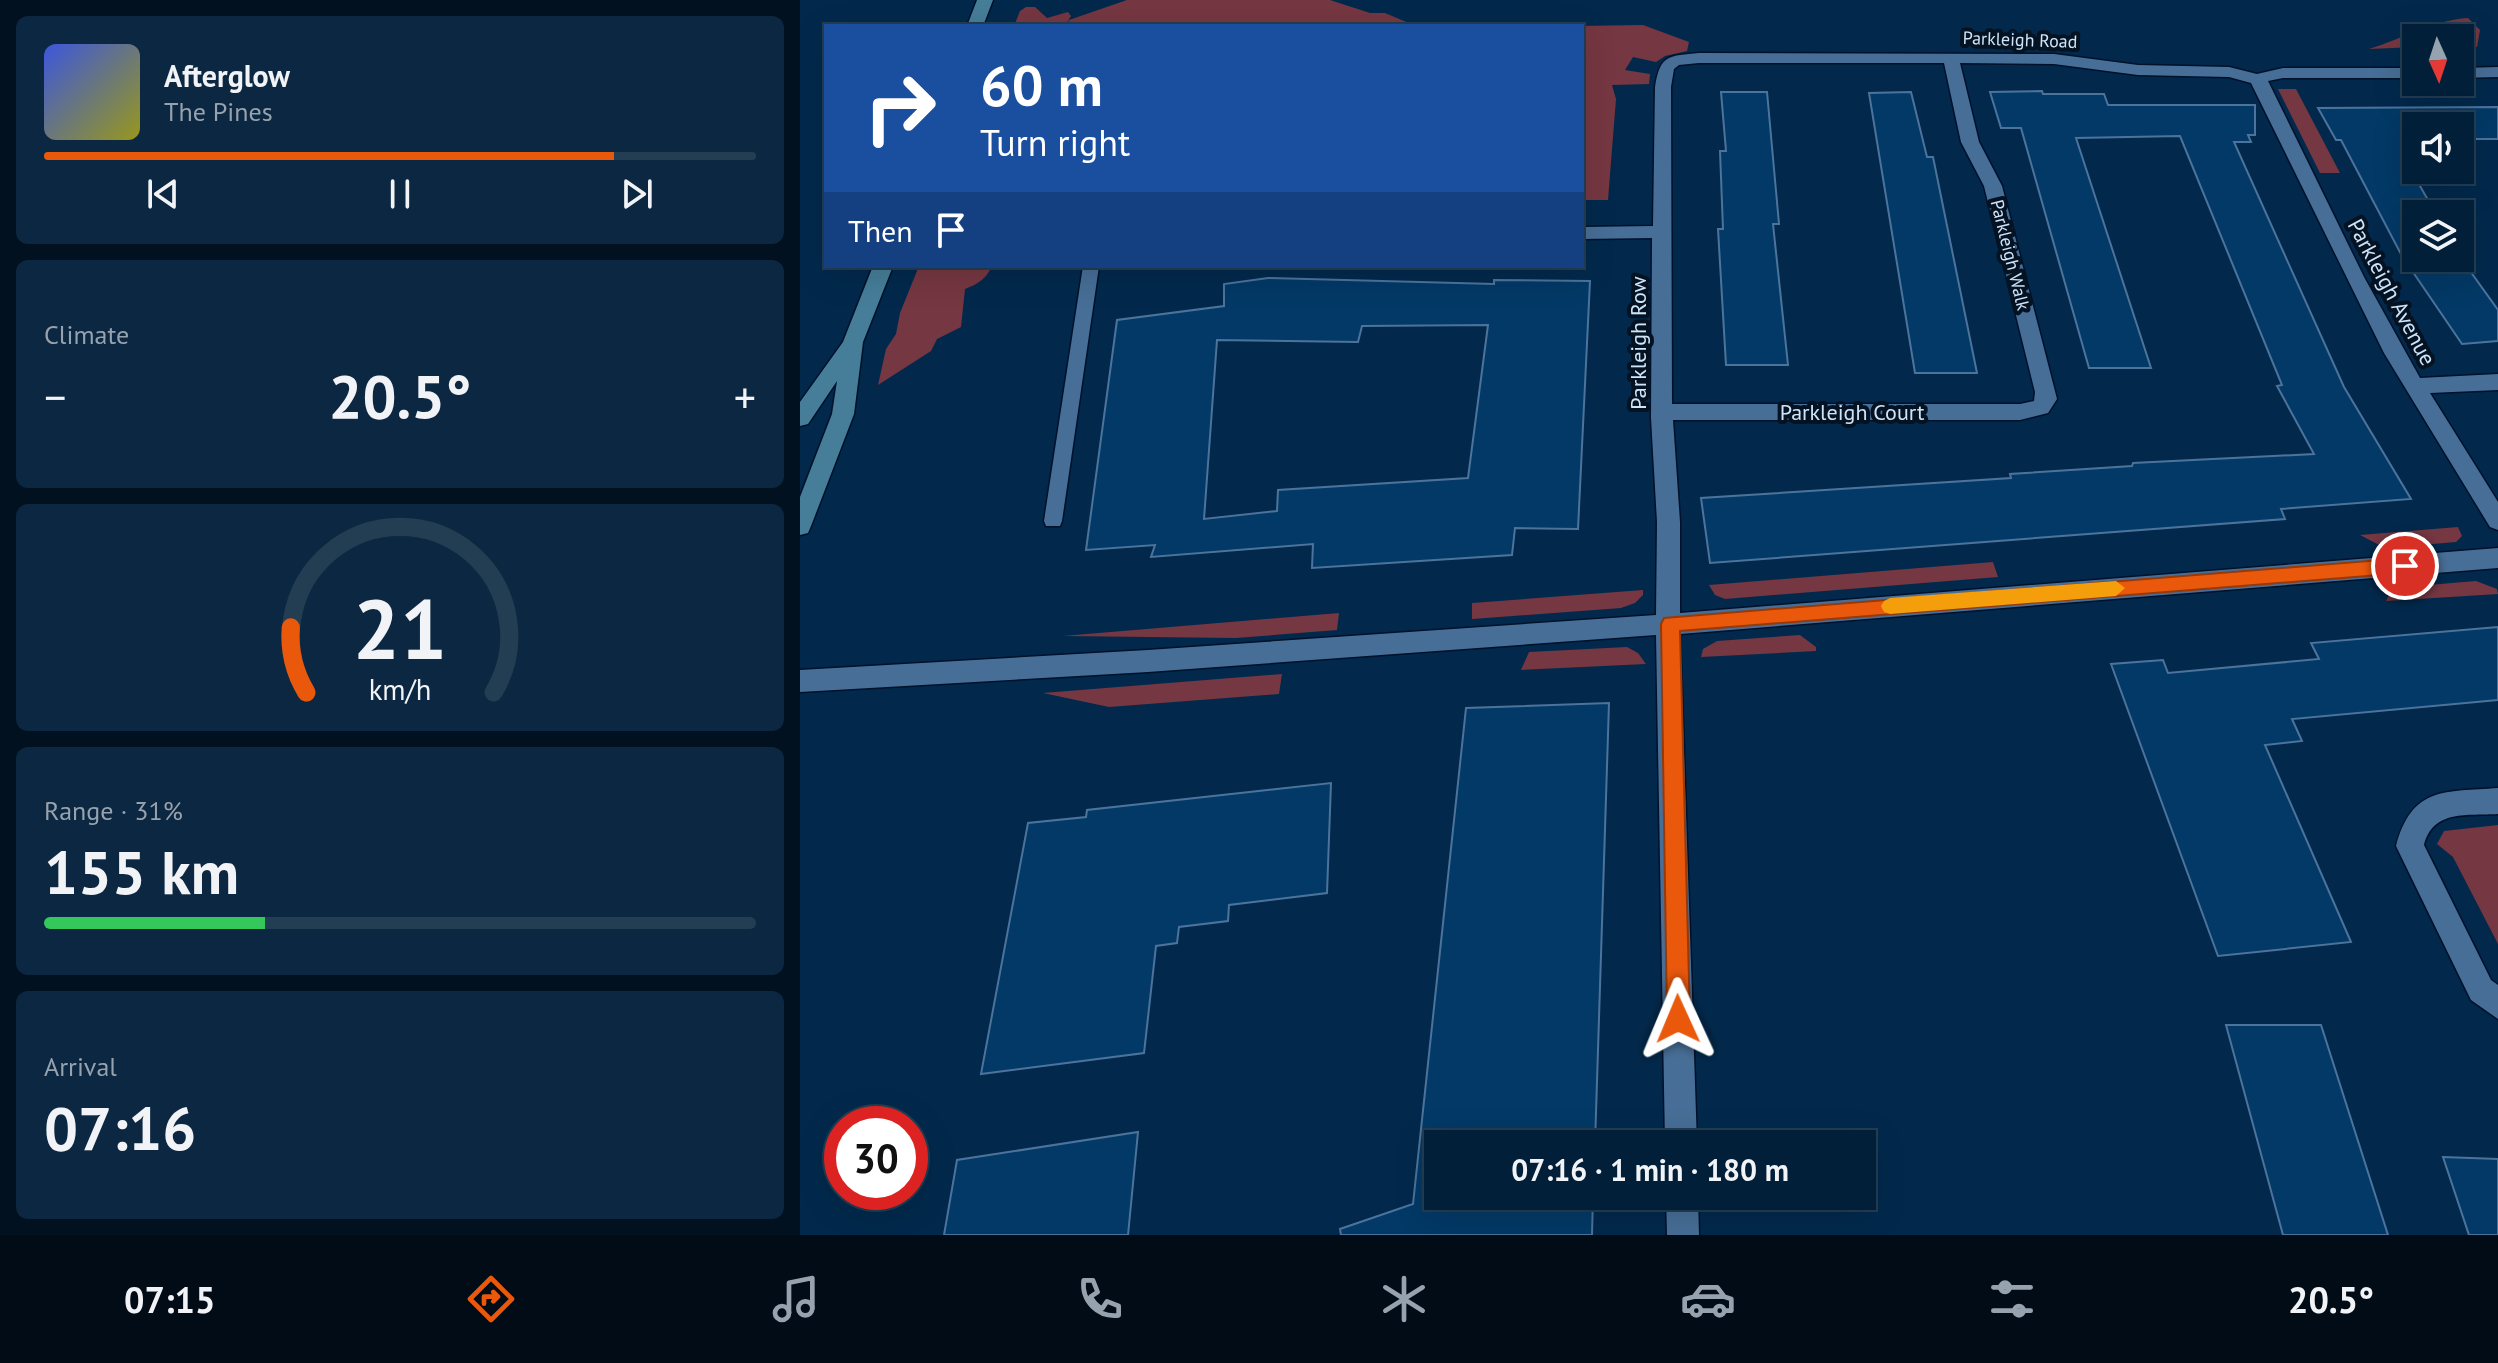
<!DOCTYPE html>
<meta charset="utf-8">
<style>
body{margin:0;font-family:"PT Sans",sans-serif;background:#0c2741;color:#f1f3f6;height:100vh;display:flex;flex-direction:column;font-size:30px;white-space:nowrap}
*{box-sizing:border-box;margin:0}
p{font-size:26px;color:#96a2ae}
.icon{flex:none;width:44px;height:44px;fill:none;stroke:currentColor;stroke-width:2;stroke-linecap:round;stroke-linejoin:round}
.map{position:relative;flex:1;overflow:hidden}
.drawer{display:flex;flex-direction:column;gap:16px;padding:16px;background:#01111f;width:800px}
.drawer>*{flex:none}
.guide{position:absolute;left:24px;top:24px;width:760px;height:244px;border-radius:0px;box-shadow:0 8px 32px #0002,0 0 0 2px #233d53;background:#1a4fa0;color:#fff;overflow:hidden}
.needle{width:52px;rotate:177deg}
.controls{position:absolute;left:1602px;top:24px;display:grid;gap:16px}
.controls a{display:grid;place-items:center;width:72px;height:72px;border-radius:0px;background:#021f39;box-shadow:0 8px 32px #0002,0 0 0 2px #233d53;font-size:40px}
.speed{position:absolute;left:24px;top:1106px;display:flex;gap:16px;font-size:40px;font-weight:700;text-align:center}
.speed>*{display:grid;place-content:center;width:104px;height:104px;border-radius:50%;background:#021f39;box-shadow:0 8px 32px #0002,0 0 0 2px #233d53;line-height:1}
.speed .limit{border:12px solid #d22;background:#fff;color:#111}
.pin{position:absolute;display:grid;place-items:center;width:68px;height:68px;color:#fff;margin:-34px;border:4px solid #fff;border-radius:50%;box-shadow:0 2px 8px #0007}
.me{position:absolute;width:88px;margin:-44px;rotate:359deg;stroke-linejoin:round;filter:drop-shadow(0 0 6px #0008)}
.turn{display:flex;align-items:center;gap:28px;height:168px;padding:0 24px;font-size:36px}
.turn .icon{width:104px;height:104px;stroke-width:2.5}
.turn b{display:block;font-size:56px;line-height:68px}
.then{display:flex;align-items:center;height:76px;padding:0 24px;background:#0003;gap:16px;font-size:30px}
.big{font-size:60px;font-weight:800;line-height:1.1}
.drawer .card{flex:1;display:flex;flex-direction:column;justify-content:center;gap:12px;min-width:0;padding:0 28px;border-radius:12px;background:#0c2741}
.drawer .dial{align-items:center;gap:0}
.dial svg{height:208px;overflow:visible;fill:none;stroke:#233d53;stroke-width:7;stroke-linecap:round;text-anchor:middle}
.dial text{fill:#f1f3f6;stroke:none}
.song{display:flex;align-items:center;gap:24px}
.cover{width:96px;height:96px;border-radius:12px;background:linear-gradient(135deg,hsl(230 70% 55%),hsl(60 70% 35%))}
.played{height:8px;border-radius:4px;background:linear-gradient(90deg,#ea580c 80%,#233d53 80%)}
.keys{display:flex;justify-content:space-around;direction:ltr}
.heat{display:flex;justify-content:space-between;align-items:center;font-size:44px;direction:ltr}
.charge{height:12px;border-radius:6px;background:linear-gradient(90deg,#34c759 31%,#233d53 0)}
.trip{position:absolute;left:624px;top:1130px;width:452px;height:80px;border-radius:0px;background:#021f39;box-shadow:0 8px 32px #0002,0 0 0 2px #233d53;font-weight:800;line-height:80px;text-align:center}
.tab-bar{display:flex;height:128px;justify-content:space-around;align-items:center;background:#010c17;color:#96a2ae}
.tab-bar .icon{width:56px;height:56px}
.tab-bar .current{color:#ea580c}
.tab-bar b{font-size:36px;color:#f1f3f6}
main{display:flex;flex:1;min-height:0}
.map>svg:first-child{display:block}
.green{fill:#753742}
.building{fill:#033966;stroke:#4c739b;stroke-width:2;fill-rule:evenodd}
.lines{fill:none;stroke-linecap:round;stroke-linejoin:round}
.lane-casing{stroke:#00112b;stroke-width:3}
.street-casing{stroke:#00112b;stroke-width:3}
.secondary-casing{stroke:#00112b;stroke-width:3}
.lane{fill:#476e96;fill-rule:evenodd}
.street{fill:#476e96;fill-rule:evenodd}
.secondary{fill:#467d98;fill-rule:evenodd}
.route{fill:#ea580c;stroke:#983908;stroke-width:2}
.slow{fill:#f59e0b}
.labels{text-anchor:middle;stroke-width:8;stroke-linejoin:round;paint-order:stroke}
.far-street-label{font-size:18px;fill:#cee4fa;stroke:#041221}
.street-label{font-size:22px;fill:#cee4fa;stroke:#041221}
</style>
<main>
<section class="drawer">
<div class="card">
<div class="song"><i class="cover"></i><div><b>Afterglow</b><p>The Pines</p></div></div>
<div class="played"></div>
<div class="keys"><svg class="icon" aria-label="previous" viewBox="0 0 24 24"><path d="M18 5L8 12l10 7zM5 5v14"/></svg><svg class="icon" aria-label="pause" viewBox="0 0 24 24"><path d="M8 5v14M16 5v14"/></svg><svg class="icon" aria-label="next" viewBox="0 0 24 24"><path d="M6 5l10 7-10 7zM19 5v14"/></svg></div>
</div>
<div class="card"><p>Climate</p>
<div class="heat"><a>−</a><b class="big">20.5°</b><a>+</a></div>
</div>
<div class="card dial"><svg viewBox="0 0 100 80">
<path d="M14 69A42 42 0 1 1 86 69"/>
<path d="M14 69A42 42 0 0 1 8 44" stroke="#ea580c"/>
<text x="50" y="56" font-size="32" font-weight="700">21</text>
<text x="50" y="72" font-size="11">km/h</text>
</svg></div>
<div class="card"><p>Range · 31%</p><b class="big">155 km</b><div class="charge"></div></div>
<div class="card"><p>Arrival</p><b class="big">07:16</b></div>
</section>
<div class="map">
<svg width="1698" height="1235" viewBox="0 0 1698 1235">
<rect width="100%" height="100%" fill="#02294c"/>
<path class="green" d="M327,0H530L570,13H585L616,26H267L269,20Z
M226,7H235L247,18L268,12L271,16L265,26H214L220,11Z
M1668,18L1680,30L1677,47H1660V38H1616V47L1569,49C1602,39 1634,20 1668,18Z
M843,25L889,42L887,51L865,56L856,62L833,57L825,70L850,74L849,84L812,85L816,99L808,200H782V26H778Z
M1478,89H1496L1540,173H1520Z
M119,266H192C186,279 178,284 165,289L161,327L137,339L131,351L78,385L86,349L96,334L100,313Z
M1658,527L1662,536L1656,542L1585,548L1560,535Z
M1193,562L1198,577L925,599L915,595L909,585Z
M1676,581L1697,589L1698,594L1586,601L1592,588Z
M843,590V595L835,603L821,608L672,619V603Z
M539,613L537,630L436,638L263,636Z
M1000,635L1016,647V651L901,657L903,649L917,641Z
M827,647L838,653L846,664L721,670L729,652Z
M482,674L479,694L309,707L243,693Z
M1698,825V944L1653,857L1637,844L1644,831Z"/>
<path class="building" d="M1242,91L1243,94H1304L1308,105H1455V135H1448L1451,142H1434L1544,387L1611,499L1481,509L1485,519L910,563L901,498L1211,478L1210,474L1332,466L1333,463L1514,454L1477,386L1482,385L1380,136L1276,138L1351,368H1289L1221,128H1201L1190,92Z
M921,92H967L979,224H973L988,365H926L918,229H923L920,151H926Z
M1111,92L1127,157H1133L1177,373H1115L1069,93Z
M1698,107V139H1660V126H1616V179L1636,214H1616V258L1660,257L1698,310V341L1662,344L1602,256L1541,140H1536L1518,108Z
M468,278L694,284V280L790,281L778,529L715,528L712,555L512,568L513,544L351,557L355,545L286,550L317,320L424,306V284ZM688,325L668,478L478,490L477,511L404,519L417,340L558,342L562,326Z
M1698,627V700L1492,719L1502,741L1465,745L1551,942L1418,956L1311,664L1363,660L1368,673L1519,659L1511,643Z
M809,703L795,1144H638V1196H793L792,1235H541L540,1229L613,1204L666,708Z
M531,783L527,893L429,905L428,921L379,927L377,943L356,946L344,1053L181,1074L228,823L286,817L287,810Z
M1426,1025H1521L1588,1235H1483Z
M338,1132L328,1235H144L157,1160Z
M1643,1157L1698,1159V1235H1669Z"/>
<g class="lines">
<defs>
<path id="lane" d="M283,266H299L262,521L260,526H246L244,521Z"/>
<path id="street" d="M899,53L1254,54L1338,65L1429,67L1457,74L1483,68H1616V78H1483L1468,81L1564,277L1620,378L1698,374V390L1630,393L1698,502V530L1690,527L1584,353L1451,83L1429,77L1338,75L1254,64L1160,63L1179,142L1202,186L1257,399L1248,413L1220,420H873L880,522V613L1698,548V568L880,634L897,1144H865L856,635L348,672L0,692V670L348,650L856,615L857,522L851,418L852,238L782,239V227L853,226L855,87C860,54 869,56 899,53ZM899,63H1144L1161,142L1184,186L1235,392L1234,401L1220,404H872L871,87L874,69L879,65Z
M1698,67V77L1660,78V68Z
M1698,788V814C1668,816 1633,809 1624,845L1691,980L1698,985V1019L1671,1000L1596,846C1612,786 1645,792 1698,788Z
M866,1196H898L899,1235H867Z"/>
<path id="secondary" d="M177,0H193L183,26H167Z
M73,266H93L63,342L54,414L11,526L8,533L0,535V497L32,414L37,381L8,424L0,426V402L43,342Z"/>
</defs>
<use href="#lane" class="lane-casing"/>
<use href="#street" class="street-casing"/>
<use href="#secondary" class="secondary-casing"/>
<use href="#lane" class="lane"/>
<use href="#street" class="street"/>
<use href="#secondary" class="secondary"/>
</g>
<path class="route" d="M1605,558L1613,566L1605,573L880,631L890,1019L886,1027L878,1030L870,1027L867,1019L861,624L864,618Z"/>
<path class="slow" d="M1316,581L1325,588L1316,596L1090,614L1084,612L1081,606L1084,601L1090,598Z"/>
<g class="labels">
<g class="far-street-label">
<text transform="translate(1220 40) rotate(2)" y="6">Parkleigh Road</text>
<text transform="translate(1210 255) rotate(76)" y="6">Parkleigh Walk</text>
</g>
<g class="street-label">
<text transform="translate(1592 292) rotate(62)" y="8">Parkleigh Avenue</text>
<text transform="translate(838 343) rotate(-90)" y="8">Parkleigh Row</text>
<text x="1052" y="420">Parkleigh Court</text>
</g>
</g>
</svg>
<div class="controls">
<a><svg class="needle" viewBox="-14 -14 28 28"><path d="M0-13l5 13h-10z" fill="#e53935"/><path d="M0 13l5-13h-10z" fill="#96a2ae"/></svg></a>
<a><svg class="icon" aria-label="sound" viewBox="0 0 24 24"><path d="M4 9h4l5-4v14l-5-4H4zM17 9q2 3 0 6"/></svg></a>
<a><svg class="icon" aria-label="layers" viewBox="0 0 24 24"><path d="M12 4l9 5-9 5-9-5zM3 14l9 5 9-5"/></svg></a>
</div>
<div class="speed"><div class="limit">30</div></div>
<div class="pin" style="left:1605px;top:566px;background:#d93025"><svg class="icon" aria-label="arrive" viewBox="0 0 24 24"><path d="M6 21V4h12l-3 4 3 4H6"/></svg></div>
<svg class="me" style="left:878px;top:1019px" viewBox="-20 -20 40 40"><path d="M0-17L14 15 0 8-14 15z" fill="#ea580c" stroke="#fff" stroke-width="4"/></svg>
<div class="trip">07:16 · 1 min · 180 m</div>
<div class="guide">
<div class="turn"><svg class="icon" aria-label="right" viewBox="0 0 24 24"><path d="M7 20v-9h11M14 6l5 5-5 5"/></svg><div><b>60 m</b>Turn right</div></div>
<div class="then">Then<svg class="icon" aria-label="arrive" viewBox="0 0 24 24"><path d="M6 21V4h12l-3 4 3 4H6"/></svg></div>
</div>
</div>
</main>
<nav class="tab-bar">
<b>07:15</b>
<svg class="icon current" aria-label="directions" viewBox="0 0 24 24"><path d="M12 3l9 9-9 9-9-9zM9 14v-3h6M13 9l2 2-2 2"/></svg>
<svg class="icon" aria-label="music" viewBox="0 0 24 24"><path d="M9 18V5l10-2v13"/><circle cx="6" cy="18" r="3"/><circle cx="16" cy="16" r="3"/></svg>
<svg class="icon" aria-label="phone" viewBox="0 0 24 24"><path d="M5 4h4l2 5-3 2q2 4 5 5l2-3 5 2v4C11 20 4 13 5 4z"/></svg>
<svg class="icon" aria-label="climate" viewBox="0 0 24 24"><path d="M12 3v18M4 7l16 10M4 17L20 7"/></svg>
<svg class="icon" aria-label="car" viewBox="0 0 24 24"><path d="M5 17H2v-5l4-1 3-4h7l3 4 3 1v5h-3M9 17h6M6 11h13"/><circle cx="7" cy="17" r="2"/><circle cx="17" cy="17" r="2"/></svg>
<svg class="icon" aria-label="filters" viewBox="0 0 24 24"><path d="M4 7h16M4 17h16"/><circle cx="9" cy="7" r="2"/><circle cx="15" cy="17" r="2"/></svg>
<b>20.5°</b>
</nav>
